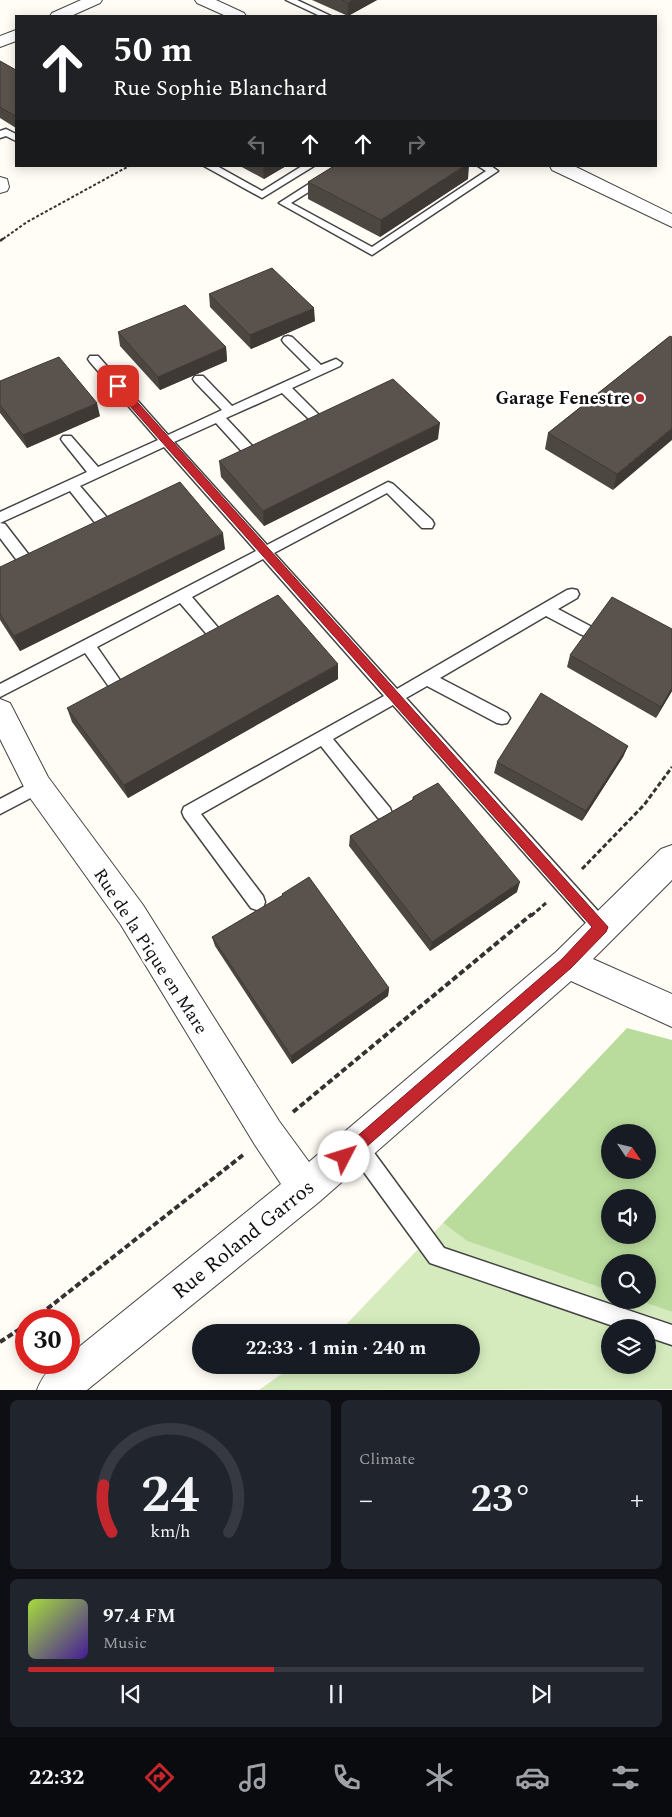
<!DOCTYPE html>
<meta charset="utf-8">
<style>
body{margin:0;font-family:Spectral,serif;background:#20242c;color:#f1f3f6;height:100vh;display:flex;flex-direction:column;font-size:19px;white-space:nowrap}
*{box-sizing:border-box;margin:0}
p{font-size:16px;color:#9ea1a6}
.icon{flex:none;width:28px;height:28px;fill:none;stroke:currentColor;stroke-width:2;stroke-linecap:round;stroke-linejoin:round}
.map{position:relative;height:1390px;overflow:hidden}
.sheet{display:flex;flex-direction:column;gap:10px;padding:10px;background:#0d0f14;flex:1}
.sheet>*{flex:none}
.guide{position:absolute;left:15px;top:15px;width:642px;height:152px;border-radius:0px;box-shadow:0 2px 12px #0003;background:#202124;color:#fff;overflow:hidden}
.needle{width:32px;rotate:125deg}
.controls{position:absolute;left:601px;top:1124px;display:grid;gap:10px}
.controls a{display:grid;place-items:center;width:55px;height:55px;border-radius:50%;background:#171b24;box-shadow:0 2px 12px #0003;font-size:25px}
.speed{position:absolute;left:15px;top:1309px;display:flex;gap:10px;font-size:25px;font-weight:700;text-align:center}
.speed>*{display:grid;place-content:center;width:65px;height:65px;border-radius:50%;background:#171b24;box-shadow:0 2px 12px #0003;line-height:1}
.speed .limit{border:8px solid #d22;background:#fff;color:#111}
.pin{position:absolute;display:grid;place-items:center;width:42px;height:42px;color:#fff;margin:-21px;border-radius:10px;box-shadow:0 2px 8px #0006}
.me{position:absolute;width:55px;margin:-28px;rotate:50deg;stroke-linejoin:round;filter:drop-shadow(0 0 4px #0008)}
.turn{display:flex;align-items:center;gap:18px;height:105px;padding:0 15px;font-size:22px}
.turn .icon{width:65px;height:65px;stroke-width:2.5}
.turn b{display:block;font-size:35px;line-height:42px}
.lanes{display:flex;align-items:center;height:48px;padding:0 15px;background:#0003;justify-content:center;gap:25px;direction:ltr}
.lanes .off{opacity:.35}
.big{font-size:38px;font-weight:700;line-height:1.1}
.sheet .widget{flex:1;display:flex;flex-direction:column;justify-content:center;gap:8px;min-width:0;padding:0 18px;border-radius:8px;background:#20242c}
.sheet .dial{align-items:center;gap:0}
.dial svg{height:130px;overflow:visible;fill:none;stroke:#363941;stroke-width:7;stroke-linecap:round;text-anchor:middle}
.dial text{fill:#f1f3f6;stroke:none}
.song{display:flex;align-items:center;gap:15px}
.cover{width:60px;height:60px;border-radius:8px;background:linear-gradient(135deg,hsl(80 70% 55%),hsl(260 70% 35%))}
.played{height:5px;border-radius:2px;background:linear-gradient(90deg,#c4262e 40%,#363941 40%)}
.keys{display:flex;justify-content:space-around;direction:ltr}
.heat{display:flex;justify-content:space-between;align-items:center;font-size:28px;direction:ltr}
.sheet .tiles{flex:1;display:grid;gap:10px;grid-template-columns:1fr 1fr}
.widget:last-child{grid-column:span 2}
.trip{position:absolute;left:192px;top:1324px;width:288px;height:50px;border-radius:25px;background:#171b24;box-shadow:0 2px 12px #0003;font-weight:700;line-height:50px;text-align:center}
.tabs{display:flex;height:80px;justify-content:space-around;align-items:center;background:#090b0e;color:#9ea1a6}
.tabs .icon{width:35px;height:35px}
.tabs .on{color:#c4262e}
.tabs b{font-size:22px;color:#f1f3f6}
.map>svg:first-child{display:block}
.green{fill:#d5ebbd;fill-rule:evenodd}
.forest{fill:#b9dc9c;fill-rule:evenodd}
.lines{fill:none;stroke-linecap:round;stroke-linejoin:round}
.service-casing{stroke:#444;stroke-width:3}
.minor-casing{stroke:#444;stroke-width:2}
.path-far3{stroke:#333;stroke-width:2;stroke-dasharray:3 2;stroke-linecap:butt}
.path-far2{stroke:#333;stroke-width:2.5;stroke-dasharray:4 2;stroke-linecap:butt}
.path-far1{stroke:#333;stroke-width:3;stroke-dasharray:5 2.5;stroke-linecap:butt}
.path{stroke:#333;stroke-width:4;stroke-dasharray:6 3;stroke-linecap:butt}
.service{fill:#fff;fill-rule:evenodd}
.minor{fill:#fff;fill-rule:evenodd}
.wall{fill:#4d4742}
.shaded-wall{fill:#3f3936}
.building{fill:#5a524d;stroke:#3f3936}
.route{fill:#c4262e;stroke:#7f191e}
.poi-dot{fill:#c4262e;stroke:#fff;stroke-width:2}
.labels{text-anchor:middle;stroke-width:5;stroke-linejoin:round;paint-order:stroke}
.poi-label{font-size:18px;font-weight:bold;fill:#111;stroke:#fff;text-anchor:end}
.street-label{font-size:18px;fill:#111;stroke:#fff}
.near-street-label{font-size:21px;fill:#111;stroke:#fff}
</style>
<div class="map">
<svg width="672" height="1390" viewBox="0 0 672 1390">
<rect width="100%" height="100%" fill="#fffdf5"/>
<path class="green" d="M443,1223L467,1241L610,1291V1300H637L672,1312V1389L259,1390L294,1365H471V1332H339ZM610,1328H648V1365H610Z"/>
<path class="forest" d="M627,1028L672,1040V1312L637,1300H648V1262H610V1291L467,1241L443,1223ZM610,1132H648V1170H610ZM610,1198H648V1235H610Z"/>
<g class="lines">
<defs>
<path id="service" d="M286,0H297L331,16H320Z
M6,129L16,134V141L6,136L0,138V131Z
M204,166H217L262,191L302,166H314L262,198Z
M337,166H350L291,203L372,247L486,171L478,166H491L498,171L372,255L279,203Z
M288,336L292,337L321,365L336,359L342,363L340,366L292,388L324,420L326,423L324,426H316L282,393L226,418L256,450L257,453L256,456H246L216,423L174,442L267,545L388,482L393,484L432,520L434,524L432,528H422L387,493L274,553L397,689L567,590L572,589L577,590L579,594L577,598L558,609L590,626L592,630L590,634L585,636L580,634L546,616L440,678L507,713L510,718L507,723L502,724L497,723L427,686L406,698L607,921L610,927L607,933L601,935L595,933L393,705L333,739L390,808L392,813L390,818L384,820L378,818L321,746L201,814L263,896L265,902L263,908L257,910L251,908L184,817L182,812L184,807L384,696L263,559L192,597L220,630L222,634L220,638L215,640L210,638L180,603L97,647L122,683L124,687L122,691L117,693L112,691L85,653L0,697V684L256,551L164,447L80,486L110,521L112,525L110,529H100L70,491L0,523V512L87,472L63,442L61,439L63,436H71L98,467L158,440L90,362L88,359L90,356H98L168,435L222,410L195,382L193,379L195,376H203L232,406L311,370L284,343L282,340L284,337Z
M0,523L5,524L32,559L34,563L32,567L27,568L22,567L0,538Z
M38,779L44,781L46,786L44,791L0,814V799Z
M357,1136L364,1139L444,1248L672,1325V1345L648,1337V1328H619L430,1263L350,1153L347,1146L350,1139Z"/>
<path id="minor" d="M81,0H102L100,3L71,16H50L52,13Z
M195,0H216L244,13L246,16H226L197,3Z
M16,30V41L0,47V36Z
M550,166H574L672,214V227L552,170Z
M0,177L7,179L9,187L7,191L0,193Z
M0,699L10,703L48,777L143,905L279,1121L309,1162L556,952L661,849L672,845V880L593,959L672,994V1027L571,981L319,1202L87,1390H37C43,1375 52,1362 69,1362V1355L281,1184L255,1145L121,925L28,795L0,739Z"/>
</defs>
<use href="#service" class="service-casing"/>
<use href="#minor" class="minor-casing"/>
<path class="path-far3" d="M3,239L27,222L129,166"/>
<path class="path-far2" d="M0,241L5,237"/>
<path class="path-far1" d="M582,869L644,805L672,767
M531,916L546,903"/>
<path class="path" d="M293,1112L532,914
M33,1320L243,1155
M0,1342L26,1325"/>
<use href="#service" class="service"/>
<use href="#minor" class="minor"/>
</g>
<path class="wall" d="M312,0H377L348,16Z
M0,61L16,70V128L0,118Z
M240,166H286L264,179Z
M468,179L380,237L308,199V182Z
M209,294L315,321L251,349L210,307Z
M118,332L226,347L227,361L160,390L120,346Z
M670,336L613,490L545,449L548,433Z
M0,381L100,416L27,448L0,413Z
M438,439L264,526L221,477L219,461Z
M225,549L20,651L0,620V567Z
M570,655L672,691L656,718L567,667Z
M338,679L128,798L72,722L67,708Z
M628,746L623,757L582,821L494,773L497,762Z
M413,797L517,892L430,951L349,846L350,836L412,800Z
M282,894L389,988L388,996L292,1064L215,946L212,937L282,896Z"/>
<path class="shaded-wall" d="M353,0H377L348,16V3Z
M263,166H286L264,179Z
M464,166H469L468,179L380,237L381,220Z
M314,308L315,321L251,349L250,335Z
M226,347L227,361L160,390L158,377Z
M97,403L100,416L27,448L23,435Z
M440,423L438,439L264,526L263,511Z
M672,428V440L613,490L617,474Z
M223,533L225,549L20,651L14,636Z
M338,664V679L128,798L124,785Z
M672,688V691L656,718L661,707Z
M628,746L623,757L582,821L586,811Z
M520,882L517,892L430,951L432,942Z
M389,988L388,996L292,1064L291,1056Z"/>
<path class="building" d="M342,0H353L348,3Z
M0,61L16,70V115L15,116L0,107Z
M334,166H464L381,220L308,182Z
M272,268L314,308L250,335L209,294Z
M185,305L226,347L158,377L118,332Z
M670,336L672,337V428L617,474L548,433Z
M59,357L97,403L23,435L0,405V381Z
M393,379L440,423L263,511L219,461Z
M180,482L223,533L14,636L0,614V567Z
M278,595L338,664L124,785L67,708Z
M612,597L672,629V688L661,707L570,655Z
M541,693L628,746L586,811L497,762Z
M438,783L520,882L432,942L350,836L414,799L413,797Z
M309,877L389,988L291,1056L212,937L283,895L282,894Z"/>
<path class="route" d="M118,383L121,384L608,927L606,932L571,968L349,1162L344,1164L339,1162L337,1157L339,1152L562,959L592,927L114,388L113,386Z"/>
<circle class="poi-dot" cx="640" cy="398" r="5"/>
<g class="labels">
<g class="poi-label">
<text x="630" y="404">Garage Fenestre</text>
</g>
<g class="street-label">
<text transform="translate(151 951) rotate(57)" y="6">Rue de la Pique en Mare</text>
</g>
<g class="near-street-label">
<text transform="translate(243 1239) rotate(-39)" y="7">Rue Roland Garros</text>
</g>
</g>
</svg>
<div class="controls">
<a><svg class="needle" viewBox="-14 -14 28 28"><path d="M0-13l5 13h-10z" fill="#e53935"/><path d="M0 13l5-13h-10z" fill="#9ea1a6"/></svg></a>
<a><svg class="icon" aria-label="sound" viewBox="0 0 24 24"><path d="M4 9h4l5-4v14l-5-4H4zM17 9q2 3 0 6"/></svg></a>
<a><svg class="icon" aria-label="search" viewBox="0 0 24 24"><circle cx="10" cy="10" r="6"/><path d="M15 15l6 6"/></svg></a>
<a><svg class="icon" aria-label="layers" viewBox="0 0 24 24"><path d="M12 4l9 5-9 5-9-5zM3 14l9 5 9-5"/></svg></a>
</div>
<div class="speed"><div class="limit">30</div></div>
<div class="pin" style="left:118px;top:386px;background:#d93025"><svg class="icon" aria-label="arrive" viewBox="0 0 24 24"><path d="M6 21V4h12l-3 4 3 4H6"/></svg></div>
<svg class="me" style="left:344px;top:1157px" viewBox="-20 -20 40 40"><circle r="19" fill="#fff"/><path d="M0-13L10 11 0 6-10 11z" fill="#c4262e"/></svg>
<div class="trip">22:33 · 1 min · 240 m</div>
<div class="guide">
<div class="turn"><svg class="icon" aria-label="ahead" viewBox="0 0 24 24"><path d="M12 20V5M6 11l6-6 6 6"/></svg><div><b>50 m</b>Rue Sophie Blanchard</div></div>
<div class="lanes"><svg class="icon off" aria-label="left" viewBox="0 0 24 24"><path d="M17 20v-9H6M10 6l-5 5 5 5"/></svg><svg class="icon" aria-label="ahead" viewBox="0 0 24 24"><path d="M12 20V5M6 11l6-6 6 6"/></svg><svg class="icon" aria-label="ahead" viewBox="0 0 24 24"><path d="M12 20V5M6 11l6-6 6 6"/></svg><svg class="icon off" aria-label="right" viewBox="0 0 24 24"><path d="M7 20v-9h11M14 6l5 5-5 5"/></svg></div>
</div>
</div>
<section class="sheet">
<div class="tiles">
<div class="widget dial"><svg viewBox="0 0 100 80">
<path d="M14 69A42 42 0 1 1 86 69"/>
<path d="M14 69A42 42 0 0 1 9 40" stroke="#c4262e"/>
<text x="50" y="56" font-size="32" font-weight="700">24</text>
<text x="50" y="72" font-size="11">km/h</text>
</svg></div>
<div class="widget"><p>Climate</p>
<div class="heat"><a>−</a><b class="big">23°</b><a>+</a></div>
</div>
<div class="widget">
<div class="song"><i class="cover"></i><div><b>97.4 FM</b><p>Music</p></div></div>
<div class="played"></div>
<div class="keys"><svg class="icon" aria-label="previous" viewBox="0 0 24 24"><path d="M18 5L8 12l10 7zM5 5v14"/></svg><svg class="icon" aria-label="pause" viewBox="0 0 24 24"><path d="M8 5v14M16 5v14"/></svg><svg class="icon" aria-label="next" viewBox="0 0 24 24"><path d="M6 5l10 7-10 7zM19 5v14"/></svg></div>
</div>
</div>
</section>
<nav class="tabs">
<b>22:32</b>
<svg class="icon on" aria-label="directions" viewBox="0 0 24 24"><path d="M12 3l9 9-9 9-9-9zM9 14v-3h6M13 9l2 2-2 2"/></svg>
<svg class="icon" aria-label="music" viewBox="0 0 24 24"><path d="M9 18V5l10-2v13"/><circle cx="6" cy="18" r="3"/><circle cx="16" cy="16" r="3"/></svg>
<svg class="icon" aria-label="phone" viewBox="0 0 24 24"><path d="M5 4h4l2 5-3 2q2 4 5 5l2-3 5 2v4C11 20 4 13 5 4z"/></svg>
<svg class="icon" aria-label="climate" viewBox="0 0 24 24"><path d="M12 3v18M4 7l16 10M4 17L20 7"/></svg>
<svg class="icon" aria-label="car" viewBox="0 0 24 24"><path d="M5 17H2v-5l4-1 3-4h7l3 4 3 1v5h-3M9 17h6M6 11h13"/><circle cx="7" cy="17" r="2"/><circle cx="17" cy="17" r="2"/></svg>
<svg class="icon" aria-label="filters" viewBox="0 0 24 24"><path d="M4 7h16M4 17h16"/><circle cx="9" cy="7" r="2"/><circle cx="15" cy="17" r="2"/></svg>
</nav>
